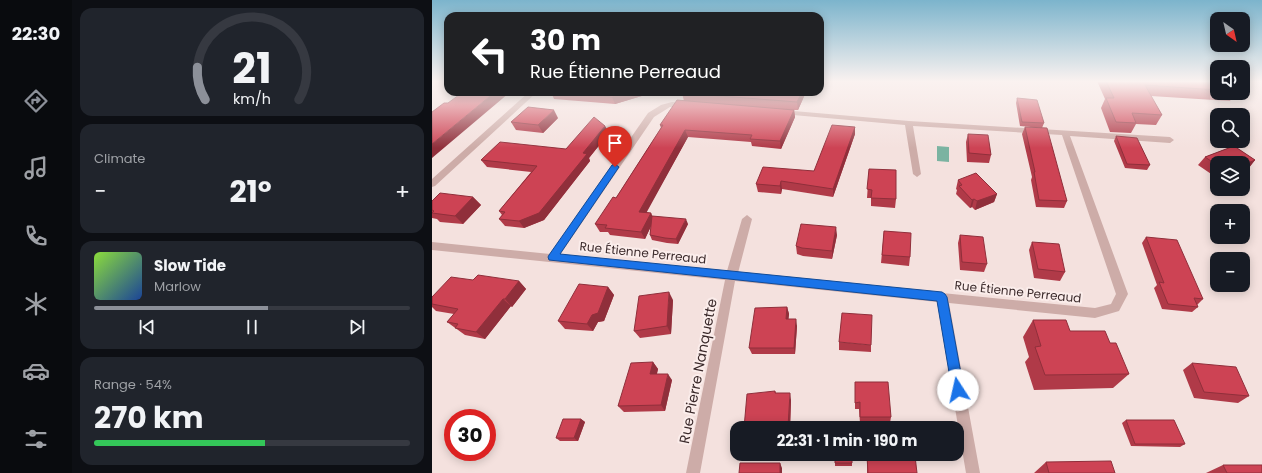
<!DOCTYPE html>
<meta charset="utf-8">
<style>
body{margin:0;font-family:Poppins,sans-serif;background:#20242c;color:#f1f3f6;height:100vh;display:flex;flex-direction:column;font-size:15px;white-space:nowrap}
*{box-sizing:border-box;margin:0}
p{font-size:13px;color:#9ea1a6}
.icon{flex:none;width:22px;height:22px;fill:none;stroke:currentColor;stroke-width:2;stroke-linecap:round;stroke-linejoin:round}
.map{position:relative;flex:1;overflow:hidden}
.panel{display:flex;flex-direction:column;gap:8px;padding:8px;background:#0d0f14;width:360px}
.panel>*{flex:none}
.banner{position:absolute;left:12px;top:12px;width:380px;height:84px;border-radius:12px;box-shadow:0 2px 10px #0003;background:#202124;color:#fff;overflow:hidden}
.needle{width:26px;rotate:146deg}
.controls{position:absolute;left:778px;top:12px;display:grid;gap:8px}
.controls a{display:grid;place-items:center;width:40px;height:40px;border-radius:8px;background:#171b24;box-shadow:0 2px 10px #0003;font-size:20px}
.speed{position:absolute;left:12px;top:409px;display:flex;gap:8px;font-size:20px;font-weight:700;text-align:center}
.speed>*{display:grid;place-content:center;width:52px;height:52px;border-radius:50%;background:#171b24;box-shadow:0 2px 10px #0003;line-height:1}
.speed .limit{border:6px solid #d22;background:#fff;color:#111}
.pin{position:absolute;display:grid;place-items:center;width:34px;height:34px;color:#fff;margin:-41px -17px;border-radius:50% 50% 50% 0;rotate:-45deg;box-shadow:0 0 4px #0007}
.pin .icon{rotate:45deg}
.me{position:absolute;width:44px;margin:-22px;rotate:350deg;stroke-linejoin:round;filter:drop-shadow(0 0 3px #0008)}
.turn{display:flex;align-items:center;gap:14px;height:84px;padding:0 20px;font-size:18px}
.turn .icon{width:52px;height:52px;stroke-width:2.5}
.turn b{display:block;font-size:28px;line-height:34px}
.big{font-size:30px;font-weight:700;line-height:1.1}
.panel .widget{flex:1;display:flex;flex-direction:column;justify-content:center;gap:6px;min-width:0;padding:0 14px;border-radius:12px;background:#20242c}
.panel .dial{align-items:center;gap:0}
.dial svg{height:104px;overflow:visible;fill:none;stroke:#363941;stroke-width:7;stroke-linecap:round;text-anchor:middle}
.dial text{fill:#f1f3f6;stroke:none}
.song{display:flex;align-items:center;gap:12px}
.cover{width:48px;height:48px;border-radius:6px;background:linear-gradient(135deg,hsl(90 70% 55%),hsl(220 70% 35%))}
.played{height:4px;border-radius:2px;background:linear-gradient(90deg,#8c9099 55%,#363941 55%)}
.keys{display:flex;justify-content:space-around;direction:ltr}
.heat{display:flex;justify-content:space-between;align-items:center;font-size:22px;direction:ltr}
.charge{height:6px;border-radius:3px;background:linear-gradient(90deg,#34c759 54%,#363941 0)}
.trip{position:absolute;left:298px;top:421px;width:234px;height:40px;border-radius:12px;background:#171b24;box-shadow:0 2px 10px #0003;font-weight:700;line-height:40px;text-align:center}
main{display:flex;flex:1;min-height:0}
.tabs{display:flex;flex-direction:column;width:72px;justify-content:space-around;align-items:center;background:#090b0e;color:#9ea1a6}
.tabs .icon{width:28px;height:28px}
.tabs .selected{color:#8c9099}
.tabs b{font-size:18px;color:#f1f3f6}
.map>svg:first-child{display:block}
.water{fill:#7bb3a1}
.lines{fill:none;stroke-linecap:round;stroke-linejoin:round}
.street{fill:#cdaca8;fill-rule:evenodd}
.wall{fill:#b03a48}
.shaded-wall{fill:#902f3b}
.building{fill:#cd4354;stroke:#902f3b}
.route{fill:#1a73e8;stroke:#114b97}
.labels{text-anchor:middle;stroke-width:4;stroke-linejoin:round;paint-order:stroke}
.street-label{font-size:12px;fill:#3a292a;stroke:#fbedeb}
.near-street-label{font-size:14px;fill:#3a292a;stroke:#fbedeb}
</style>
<main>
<nav class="tabs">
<b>22:30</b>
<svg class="icon selected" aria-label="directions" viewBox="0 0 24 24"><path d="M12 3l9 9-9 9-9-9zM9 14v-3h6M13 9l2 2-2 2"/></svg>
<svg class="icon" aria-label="music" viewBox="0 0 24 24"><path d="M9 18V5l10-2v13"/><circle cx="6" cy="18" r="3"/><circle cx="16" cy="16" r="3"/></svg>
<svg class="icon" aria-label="phone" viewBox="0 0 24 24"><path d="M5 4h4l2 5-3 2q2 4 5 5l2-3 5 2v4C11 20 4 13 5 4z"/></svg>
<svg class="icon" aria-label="climate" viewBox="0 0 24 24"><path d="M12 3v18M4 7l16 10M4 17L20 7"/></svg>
<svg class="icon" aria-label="car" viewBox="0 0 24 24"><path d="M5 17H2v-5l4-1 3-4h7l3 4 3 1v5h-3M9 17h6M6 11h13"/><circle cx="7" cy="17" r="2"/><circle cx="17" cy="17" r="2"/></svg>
<svg class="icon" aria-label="filters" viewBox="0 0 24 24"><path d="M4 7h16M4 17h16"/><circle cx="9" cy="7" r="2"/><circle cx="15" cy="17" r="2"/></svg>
</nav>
<section class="panel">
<div class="widget dial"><svg viewBox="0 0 100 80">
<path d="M14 69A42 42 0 1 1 86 69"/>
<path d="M14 69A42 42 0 0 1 8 44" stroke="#8c9099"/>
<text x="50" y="56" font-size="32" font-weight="700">21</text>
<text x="50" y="72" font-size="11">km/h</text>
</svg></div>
<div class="widget"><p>Climate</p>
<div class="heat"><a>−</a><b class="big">21°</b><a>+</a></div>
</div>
<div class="widget">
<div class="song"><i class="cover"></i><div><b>Slow Tide</b><p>Marlow</p></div></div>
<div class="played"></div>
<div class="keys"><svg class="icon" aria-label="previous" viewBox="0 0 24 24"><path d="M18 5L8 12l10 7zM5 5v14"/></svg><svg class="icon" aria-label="pause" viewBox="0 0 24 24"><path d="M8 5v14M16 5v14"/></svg><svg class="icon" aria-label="next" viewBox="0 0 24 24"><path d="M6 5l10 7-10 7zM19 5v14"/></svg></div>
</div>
<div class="widget"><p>Range · 54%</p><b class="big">270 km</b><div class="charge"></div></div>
</section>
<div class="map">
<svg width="830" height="473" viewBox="0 0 830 473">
<rect width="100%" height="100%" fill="#f4e1de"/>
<path class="water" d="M505,146L517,147V162L505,161Z"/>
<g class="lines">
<path class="street" d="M97,92H105L3,186L0,187V179Z
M240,102L255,103L259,105L255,107H238L222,117L128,255L295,271L310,219L315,215L320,219L306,273L663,308L679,304L684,294L630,135L481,126L489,174L485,177L481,174L473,125L350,114L346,112L350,110L477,121L738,137L742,140L738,143L638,136L696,294L687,311L663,318L517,303L548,473H534L505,302L303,281L268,473H254L293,280L0,250V242L118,254L216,113L229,105Z"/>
</g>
<path class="wall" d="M665,81H785V93H803L798,101L719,96L730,115L724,125L704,124L699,133L678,132L669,108L673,99Z
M119,92H223L183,104L122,99Z
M251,92H374L366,110H362L363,117L349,149L320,146L319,142L256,137L214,212L219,213L220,216L256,224L246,244L235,243L220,240L218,235L219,226L213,239L178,235L176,232H168L163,224L184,198L229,128L228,125L252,101L250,93Z
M585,98L612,123L610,128L588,126L584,103Z
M126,118L111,133L84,130L79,122Z
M173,126L177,133L157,158L158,161L112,220L92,228L73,226L67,219L70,215L67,211L99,172L55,167L49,160L134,149Z
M423,127V134L401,197L350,189L349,194L326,192L324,184L382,171Z
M593,127L635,201L632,208L604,207L599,180L600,177L590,134Z
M536,134L559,155L557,163L535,162L534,142Z
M684,136L718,165L715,170L693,168L682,141Z
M802,146L823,160L816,169L811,171V163H785V178L766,165L773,157Z
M437,169L464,199L463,208L439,206V198H435Z
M526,180L565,194L562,202L543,210L540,207L538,208L524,194L525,190L524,189Z
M41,197L49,205L31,224L8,222L5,219L0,218V201Z
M452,231L478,257L477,266L449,263Z
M405,235L400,259L371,256L365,254L364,246Z
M528,235L555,264L552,272L528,270L526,243Z
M714,237L771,299L765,305L766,307L760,312L730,309L722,288L725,285L710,243Z
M600,242L633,272L628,281L602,278L597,250Z
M41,280L87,281L94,289L80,307L79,306L53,339L33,335L15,322L22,314L4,311L0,307V297Z
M176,287L182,295L172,321L166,322L161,331L133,329L126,321Z
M241,300L239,334L208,338L202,331Z
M355,307L357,314L356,319L365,326L363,354H320L317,348Z
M601,320L678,343L697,374L681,388L602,390L593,362L597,357L591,337Z
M407,342L439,345V352L407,350Z
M221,362L226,369L225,374L240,380L233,411L192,412L186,406Z
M760,363L817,396L806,403L762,398L751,370Z
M423,382L459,417L458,423H428L427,409H423Z
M343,391L344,393L359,400L358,428H312Z
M149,419L153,422L146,441H128L124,438Z
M694,420L753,444L748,447L699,446L690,423Z
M403,454H420V466H403Z
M435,456L485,473H435Z
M614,462L683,473H602Z
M791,465L830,473H774Z"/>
<path class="shaded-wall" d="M63,92H76L77,93L0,158V144Z
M195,92H223L183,104L180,97Z
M370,92H374L366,110L365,102Z
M122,110L126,118L111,133L106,125Z
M362,110L363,117L349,149L348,141Z
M173,126L177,133L157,158L158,161L112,220L92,228L87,221L151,153Z
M423,127V134L401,197V189Z
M253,130L256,137L211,219L207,212Z
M823,160L816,169L811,171V165Z
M349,181L350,189L349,194L348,186Z
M565,194L562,202L543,210L545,201Z
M41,197L49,205L31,224L23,216Z
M542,199L540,207L538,208L540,200Z
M219,213L222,220L213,239L209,232Z
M254,219L256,224L246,244L244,239Z
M404,227L405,235L400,259V251Z
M87,281L94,289L80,307L73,299Z
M176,287L182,295L172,321L166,322L161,331L155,324Z
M237,292L241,300L239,334L235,326Z
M71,299L79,306L53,339L44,332Z
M355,307L357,314L356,326L354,319Z
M364,319L365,326L363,354L362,348Z
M221,362L226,369L223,380L218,374Z
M236,374L240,380L233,411L229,405Z
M358,393L359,400L358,428H357Z
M149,419L153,422L146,441L142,438Z
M348,463L350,468V473H348Z"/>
<path class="building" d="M674,81H785V90L713,85L730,115L700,113L704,123L684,122L674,98H682Z
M31,92H63L0,144V112L12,103H16Z
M127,92H195L180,97Z
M251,92H370L365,102L250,93Z
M585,98L605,100L612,123L590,122Z
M245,100L362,110L348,141L318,139L320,135L253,130L207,212L219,213L209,232L173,228L175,225L163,224L181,197L184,198L231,125H228Z
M96,107L122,110L106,125L79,122Z
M162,117L173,126L151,153L155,154L107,213L87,221L67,219L73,212L67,211L105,166L49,160L68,142L134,149Z
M400,125L423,127L401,189L349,181L348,186L324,184L331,167L382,171Z
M593,127L615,128L635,201L607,200L602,172H603Z
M536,134L556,135L559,155L537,153Z
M684,136L705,138L718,165L695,164Z
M802,146L823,160L811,165V163H785V165L773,157Z
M437,169L464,170V199L439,198L440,190L435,189Z
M544,173L565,194L545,201L542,199L540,200L527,186L530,185L526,180Z
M8,193L41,197L23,216L0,213L2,211L0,210V201Z
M220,216L254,219L244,239L233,238L218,235Z
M369,224L404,227L400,251L370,248L364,246Z
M452,231L479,233L478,257L450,255Z
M528,235L551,237L555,264L530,262Z
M714,237L745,240L771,299L762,298L766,307L736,304L727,282L732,283Z
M600,242L627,244L633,272L606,269Z
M46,275L87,281L73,299H71L44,332L23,328L26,324L15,322L26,309L0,304V297L19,277L41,280Z
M147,284L176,287L166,313L160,315L155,324L126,321Z
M237,292L235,326L202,331L207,296Z
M355,307L354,319H364L362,348H317L323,308Z
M410,313L440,315L439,345L407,342Z
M601,320H634L638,331H673L678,343H684L697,374L613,375L603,347L609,346Z
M221,362L218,374H236L229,405L186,406L199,363Z
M760,363L804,367L817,396L772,392Z
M423,382H456L459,417H428V402L423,403Z
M343,391V393H358L356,427L312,428L315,394Z
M131,419H149L142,438H124Z
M694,420H742L753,444H703Z
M403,454H420V463H403Z
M435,456H483L485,473H436Z
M679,461L683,473H617L614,462Z
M308,463H348V473H307Z
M791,465H830V473H795Z"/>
<linearGradient id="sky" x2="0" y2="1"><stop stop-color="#7cb4cc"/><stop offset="0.55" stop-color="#faf2f0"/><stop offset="1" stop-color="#faf2f0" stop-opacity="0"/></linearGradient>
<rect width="830" height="148" fill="url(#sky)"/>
<path class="route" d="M183,164L187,167L128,254L510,292L513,294L515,297L532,390L530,394L526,395L522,394L520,390L505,301L117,260L116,257L117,255L180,165Z"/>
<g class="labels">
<g class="street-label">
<text transform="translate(211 253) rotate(6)" y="4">Rue Étienne Perreaud</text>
<text transform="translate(586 292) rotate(6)" y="4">Rue Étienne Perreaud</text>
</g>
<g class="near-street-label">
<text transform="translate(266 371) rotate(-79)" y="5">Rue Pierre Nanquette</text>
</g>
</g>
</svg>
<div class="controls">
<a><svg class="needle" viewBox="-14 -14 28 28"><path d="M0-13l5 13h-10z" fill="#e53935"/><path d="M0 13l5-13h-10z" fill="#9ea1a6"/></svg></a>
<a><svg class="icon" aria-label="sound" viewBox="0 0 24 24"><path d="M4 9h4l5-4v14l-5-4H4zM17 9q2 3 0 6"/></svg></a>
<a><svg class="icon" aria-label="search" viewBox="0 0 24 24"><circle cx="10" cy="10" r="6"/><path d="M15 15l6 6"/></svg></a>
<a><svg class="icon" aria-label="layers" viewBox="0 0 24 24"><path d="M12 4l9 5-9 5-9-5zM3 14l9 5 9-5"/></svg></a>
<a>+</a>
<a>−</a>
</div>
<div class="speed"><div class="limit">30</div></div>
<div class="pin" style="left:183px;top:167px;background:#d93025"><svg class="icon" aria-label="arrive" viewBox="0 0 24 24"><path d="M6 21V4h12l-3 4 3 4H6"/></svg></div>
<svg class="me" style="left:526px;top:390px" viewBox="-20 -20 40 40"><circle r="19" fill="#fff"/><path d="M0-13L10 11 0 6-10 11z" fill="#1a73e8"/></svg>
<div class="trip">22:31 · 1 min · 190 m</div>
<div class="banner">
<div class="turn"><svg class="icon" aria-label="left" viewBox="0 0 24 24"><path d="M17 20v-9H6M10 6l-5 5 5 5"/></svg><div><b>30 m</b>Rue Étienne Perreaud</div></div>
</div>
</div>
</main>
